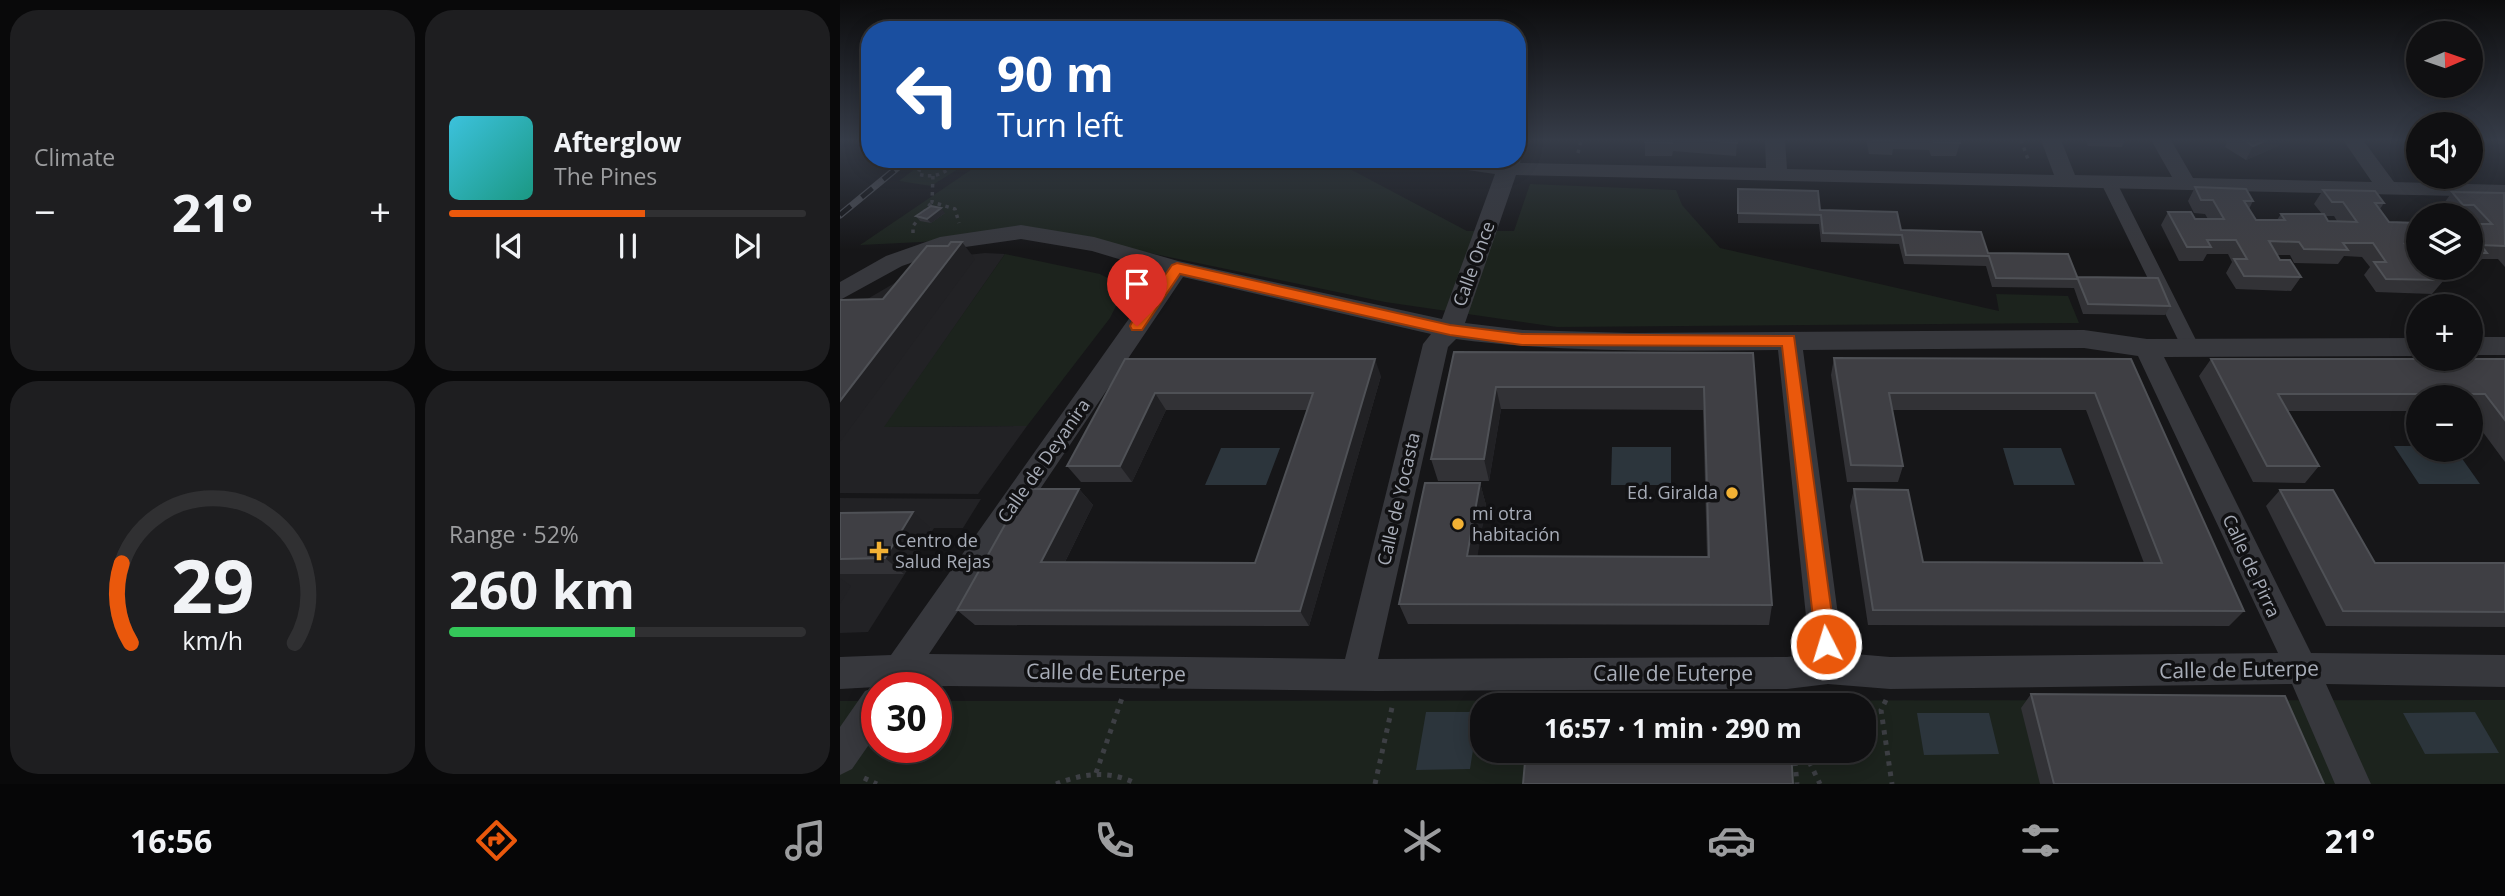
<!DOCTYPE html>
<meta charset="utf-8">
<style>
body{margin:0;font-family:"Open Sans",sans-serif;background:#1e1e20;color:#f1f3f6;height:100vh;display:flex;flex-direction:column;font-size:26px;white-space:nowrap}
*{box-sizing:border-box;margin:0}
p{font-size:23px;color:#9c9d9f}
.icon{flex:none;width:38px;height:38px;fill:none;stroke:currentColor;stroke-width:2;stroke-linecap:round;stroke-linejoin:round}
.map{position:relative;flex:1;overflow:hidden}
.panel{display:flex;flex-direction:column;gap:10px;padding:10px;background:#09090a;width:840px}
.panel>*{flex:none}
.banner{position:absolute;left:21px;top:21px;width:665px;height:147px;border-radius:28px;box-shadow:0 4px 18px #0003,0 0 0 2px #303032;background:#1a4fa0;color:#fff;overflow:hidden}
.needle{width:46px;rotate:88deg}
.fabs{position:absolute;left:1566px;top:21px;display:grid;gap:14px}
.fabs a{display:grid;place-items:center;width:77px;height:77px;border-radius:50%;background:#101012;box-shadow:0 4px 18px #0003,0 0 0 2px #303032;font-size:35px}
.speed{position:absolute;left:21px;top:672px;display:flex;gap:14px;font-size:35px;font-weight:700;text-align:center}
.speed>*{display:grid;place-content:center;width:91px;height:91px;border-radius:50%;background:#101012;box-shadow:0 4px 18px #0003,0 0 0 2px #303032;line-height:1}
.speed .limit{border:10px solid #d22;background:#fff;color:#111}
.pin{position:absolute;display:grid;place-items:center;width:60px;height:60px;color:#fff;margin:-72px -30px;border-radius:50% 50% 50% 0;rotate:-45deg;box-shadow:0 0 7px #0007}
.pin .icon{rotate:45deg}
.me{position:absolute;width:77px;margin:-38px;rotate:355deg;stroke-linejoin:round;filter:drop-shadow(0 0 5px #0008)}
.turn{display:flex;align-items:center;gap:24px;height:147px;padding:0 21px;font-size:32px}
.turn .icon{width:91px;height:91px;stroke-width:2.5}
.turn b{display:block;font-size:49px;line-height:60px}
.big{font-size:52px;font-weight:700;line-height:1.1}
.panel .widget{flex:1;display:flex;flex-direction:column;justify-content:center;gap:10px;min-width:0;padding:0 24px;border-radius:28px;background:#1e1e20}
.panel .dial{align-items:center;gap:0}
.dial svg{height:182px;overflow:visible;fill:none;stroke:#303032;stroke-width:7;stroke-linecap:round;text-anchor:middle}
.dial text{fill:#f1f3f6;stroke:none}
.song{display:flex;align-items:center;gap:21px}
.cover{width:84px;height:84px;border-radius:10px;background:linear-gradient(135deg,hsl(190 70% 55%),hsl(170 70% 35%))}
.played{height:7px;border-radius:4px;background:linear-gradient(90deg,#ea580c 55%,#303032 55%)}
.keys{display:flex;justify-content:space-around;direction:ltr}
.heat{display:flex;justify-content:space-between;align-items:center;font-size:38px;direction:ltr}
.charge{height:10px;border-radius:5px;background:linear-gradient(90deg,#34c759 52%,#303032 0)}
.panel .tiles{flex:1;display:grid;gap:10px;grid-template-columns:repeat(2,1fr)}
.trip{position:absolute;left:630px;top:693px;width:406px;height:70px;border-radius:28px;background:#101012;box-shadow:0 4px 18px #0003,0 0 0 2px #303032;font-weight:700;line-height:70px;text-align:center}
.menu{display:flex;height:112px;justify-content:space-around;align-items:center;background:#060607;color:#9c9d9f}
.menu .icon{width:49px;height:49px}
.menu .current{color:#ea580c}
.menu b{font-size:32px;color:#f1f3f6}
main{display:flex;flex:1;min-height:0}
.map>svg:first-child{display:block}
.built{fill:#222225}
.green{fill:#1c231d;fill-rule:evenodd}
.water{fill:#2c353c}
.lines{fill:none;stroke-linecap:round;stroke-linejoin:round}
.path-far1{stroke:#3d3f44;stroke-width:3.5;stroke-dasharray:3.5 4.5;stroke-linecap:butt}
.path{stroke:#3d3f44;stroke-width:5;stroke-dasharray:4.5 6;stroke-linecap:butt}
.pedestrian{fill:#37383d;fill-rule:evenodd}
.minor{fill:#37383d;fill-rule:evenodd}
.rail-casing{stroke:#4a4c52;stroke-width:7}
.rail{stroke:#111113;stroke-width:4.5;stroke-dasharray:14;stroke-linecap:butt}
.wall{fill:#323236;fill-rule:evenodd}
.shaded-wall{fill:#212124}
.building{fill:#3f3f44;stroke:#4f5156;stroke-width:2}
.route{fill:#ea580c;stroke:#983908;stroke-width:2}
.poi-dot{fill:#f2b134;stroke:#111113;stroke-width:2.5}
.labels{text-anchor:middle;stroke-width:7;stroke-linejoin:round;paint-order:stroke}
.street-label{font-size:18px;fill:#a8adb8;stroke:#111113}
.poi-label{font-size:18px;fill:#a8adb8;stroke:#111113;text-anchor:start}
.near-street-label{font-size:21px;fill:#a8adb8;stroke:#111113}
</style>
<main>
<section class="panel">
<div class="tiles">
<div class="widget"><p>Climate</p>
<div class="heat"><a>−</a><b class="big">21°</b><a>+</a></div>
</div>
<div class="widget">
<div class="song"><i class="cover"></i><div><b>Afterglow</b><p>The Pines</p></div></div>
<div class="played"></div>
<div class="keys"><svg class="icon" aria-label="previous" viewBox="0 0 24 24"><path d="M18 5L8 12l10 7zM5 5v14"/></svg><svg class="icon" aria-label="pause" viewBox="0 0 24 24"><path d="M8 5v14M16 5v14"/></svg><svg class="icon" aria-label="next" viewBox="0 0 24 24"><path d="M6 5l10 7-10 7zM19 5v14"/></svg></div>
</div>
<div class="widget dial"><svg viewBox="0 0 100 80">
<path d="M14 69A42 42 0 1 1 86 69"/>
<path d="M14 69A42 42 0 0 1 10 34" stroke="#ea580c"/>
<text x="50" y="56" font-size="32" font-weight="700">29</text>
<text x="50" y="72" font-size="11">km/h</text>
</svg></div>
<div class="widget"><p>Range · 52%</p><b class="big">260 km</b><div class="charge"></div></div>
</div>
</section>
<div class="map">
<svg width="1665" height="784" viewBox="0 0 1665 784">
<rect width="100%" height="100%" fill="#161618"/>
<path class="built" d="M145,253L165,254L45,427L187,426L138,494L0,493V315L65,277L127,255Z
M0,498L141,499L123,528H94L28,632L0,633Z"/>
<path class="green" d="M88,159H134L91,186L59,181Z
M147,159H491L627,231H674L690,184L836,190L842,205L880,248L1159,311L1156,294L1228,296L1239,323L717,327L545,302L223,235L20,245Z
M165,254L260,274L273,281L280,291L278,302L270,318L187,426L44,427Z
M1665,700V784H0V701H37V747H96V701ZM642,705H1024V751H642Z"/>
<path class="water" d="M1554,446H1578V450H1616L1640,484H1579Z
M772,447H831V485H771Z
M381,448H440L426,485H365Z
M1163,448H1221L1235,485H1174Z
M586,712H639L630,769L576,770Z
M1635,712L1659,753L1585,754L1563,713Z
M1077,713H1149L1159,754L1084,755Z"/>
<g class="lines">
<path class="path-far1" d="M1181,140L1189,162
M738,153L741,140
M92,159L81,165L78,174C92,178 103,175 113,165L112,159
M93,176L92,202L115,209L119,223
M73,233V226L92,202"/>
<path class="path" d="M1046,700L1041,710L1052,784
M954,751L957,784
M955,752L964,751L980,784
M256,773L282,698
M24,778L37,784
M216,784C244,773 270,770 297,784
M535,784L553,703"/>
<path class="pedestrian" d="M1269,178L1277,183L1360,348L1358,353H1344L1342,348L1261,183Z"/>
<path class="minor" d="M925,140H945L947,169L1214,175L1201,140H1221L1235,175L1332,177L1311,140H1331L1353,178L1532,182L1503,140H1523L1554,182L1665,185V197L676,175L625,323L683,330L790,333L1244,330L1307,339L1578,338V356L1324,357L1471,653L1665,655V687L1486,684L1531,784H1495L1452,684L1050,689L988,684L947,689L537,691L109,686L37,688V733L12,769L0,775V727L25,691L36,687L0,689V657L51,655L322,272L252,251L181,239L111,249L62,266L0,300V282L46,256L100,237L181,225L254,237L338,261L602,319L655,174L593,165L586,163L583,159L660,162L661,159H677V154L681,159L680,163L926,168ZM343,277L591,334L583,344L505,659L89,654ZM616,339C723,353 830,351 938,350L970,654L947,657L538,659L608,347ZM1244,348L1298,356L1438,653L1050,657L1003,653L963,350Z
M1631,337H1665V355H1631Z"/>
<defs>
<path id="rail" d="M0,215L68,159"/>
</defs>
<use href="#rail" class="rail-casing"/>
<use href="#rail" class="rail"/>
</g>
<path class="wall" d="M805,140H897L896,156L833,151L832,156H805Z
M1026,140H1119L1120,143L1116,156H1091L1089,150L1053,149L1052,155L1029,154Z
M1246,140H1285L1282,147L1248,146Z
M1385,140H1442L1438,146L1406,160L1385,147L1387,142Z
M1355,187L1413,201L1409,209L1416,220H1437L1441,214H1482L1474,204L1483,190L1544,203L1540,209L1549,222L1569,223L1574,216H1578V258H1576L1578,268L1604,280L1592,294L1536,292L1524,275L1530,267L1522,257L1504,256L1498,264L1454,263L1450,255H1437L1440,260L1461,277L1451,291L1396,289L1386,273L1392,262L1388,254H1367L1363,261H1339L1321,225L1328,212L1355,219H1368L1365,214L1354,213L1348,201ZM1485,216H1494L1497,221H1488Z
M898,189L1148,253L1237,277L1330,306L1325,315L1243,314L1234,288L1152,287L1146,266L1064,264L1059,244L981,242L979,224L898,223Z
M1612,192L1665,194V267L1658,259H1642L1635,267H1631V215H1610L1602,206Z
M105,213L91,223L80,221L76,216Z
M614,352L913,353L932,605L929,625L568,624L559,604L640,483L646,505L637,556L867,557L863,410L661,409L649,481H598L591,459Z
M994,358L1291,359L1404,611L1389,626L1028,625L1010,506L1014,489L1083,562L1304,563L1246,410H1052L1063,466L1058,482H1007L991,375Z
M285,359L541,376L469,626L135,625L117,610L239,489L253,505L225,562L415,563L467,410H326L292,482H241L227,466Z
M1371,359H1665V462L1631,416V397H1578V411H1448L1479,466L1465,483L1413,482L1359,376Z
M1440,490L1535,563H1665V627L1486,626L1426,506Z
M0,513L91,528L64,574H0Z
M1191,694L1484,784H1200L1181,708Z"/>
<path class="shaded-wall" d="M1427,140H1442L1438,146L1406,160L1413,146Z
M101,208L105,213L91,223L87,219Z
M122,242L135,259L0,442V401Z
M535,359L541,376L469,626L460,611Z
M656,387L661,409L649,481L644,459Z
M315,393L326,410L292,482L280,466Z
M640,483L646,505L634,577L627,556Z
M239,489L253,505L217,578L201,562Z
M73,512L91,528L64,574L45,558Z
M0,578L11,586L0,604Z"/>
<path class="building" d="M805,140H832V143L805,142Z
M864,140H897V143Z
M1055,140V141L1031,140Z
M1093,140H1119L1120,143L1094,142Z
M1404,140H1427L1413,146Z
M1355,187L1406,189L1413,201H1404L1416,220H1445L1441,214H1484L1488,221L1517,222L1503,202H1492L1483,190L1535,191L1544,203H1535L1549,222L1578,223V244H1565L1578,261V268H1594L1604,280L1546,279L1534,262H1546L1533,243H1503L1508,250L1464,249L1459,242L1429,241L1440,260H1450L1461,277L1404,276L1394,259H1407L1396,240H1367L1371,247H1347L1328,212H1351L1355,219H1384L1373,200H1361Z
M898,189L978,191L980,210L1057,212L1061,230L1141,232L1148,253L1228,254L1238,279L1156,278L1149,256L1066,255L1062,235L983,233L981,215L898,213Z
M1612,192L1664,193L1665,246L1641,245L1647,253H1631V224H1652L1634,205H1623Z
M91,206L101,208L87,219L76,216Z
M111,242H122L0,401V300L43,299L87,246H108Z
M1237,277L1318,278L1330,306L1248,304Z
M614,352L913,353L932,605L559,604L585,483H640L627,556L869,557L864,387H656L644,459H591Z
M994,358L1291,359L1404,611L1033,610L1014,489L1068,490L1083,562L1322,563L1255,393H1049L1063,466L1011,465Z
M285,359H535L460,611L117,610L185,489H239L201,562L415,563L473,393H315L280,466H227Z
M1371,359H1665V420L1645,394H1438L1479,466H1427Z
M1440,490H1493L1535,563H1665V612L1503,611Z
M73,512L45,558L0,559V513Z
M1191,694L1445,696L1484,784H1214Z
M692,695L946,696L947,705H691Z
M686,751H951L953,784H683Z"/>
<linearGradient id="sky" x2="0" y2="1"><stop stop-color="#0c0c0d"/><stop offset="0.56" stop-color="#363c48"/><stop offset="1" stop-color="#363c48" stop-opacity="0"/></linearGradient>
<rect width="1665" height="250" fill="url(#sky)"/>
<path class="route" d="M337,263L610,325L682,334L954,336L996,644L993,650L986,653L979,650L976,644L942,346L682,345L610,335L340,274L302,330H292L290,326L292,322L332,265Z"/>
<g class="poi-dot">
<circle cx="892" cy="493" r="7"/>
<circle cx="618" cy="524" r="7"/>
<path d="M35.5 540.5h7v7h7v7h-7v7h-7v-7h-7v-7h7z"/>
</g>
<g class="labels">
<g class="street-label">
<text transform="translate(634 264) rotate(-70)" y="6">Calle Once</text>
<text transform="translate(204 461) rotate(-55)" y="6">Calle de Deyanira</text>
<text transform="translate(559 499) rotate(-77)" y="6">Calle de Yocasta</text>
<text transform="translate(1411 566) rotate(65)" y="6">Calle de Pirra</text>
</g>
<g class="poi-label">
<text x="878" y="499" text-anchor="end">Ed. Giralda</text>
<text x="632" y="520">mi otra<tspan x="632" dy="21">habitación</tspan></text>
<text x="55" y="547">Centro de<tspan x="55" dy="21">Salud Rejas</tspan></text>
</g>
<g class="near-street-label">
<text transform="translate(1399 670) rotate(-1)" y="7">Calle de Euterpe</text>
<text transform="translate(266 673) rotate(1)" y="7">Calle de Euterpe</text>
<text x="833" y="681">Calle de Euterpe</text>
</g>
</g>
</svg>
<div class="fabs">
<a><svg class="needle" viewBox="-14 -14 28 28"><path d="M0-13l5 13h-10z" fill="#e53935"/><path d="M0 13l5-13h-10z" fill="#9c9d9f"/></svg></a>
<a><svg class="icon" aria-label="sound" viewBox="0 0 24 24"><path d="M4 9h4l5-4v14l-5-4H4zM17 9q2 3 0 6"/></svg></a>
<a><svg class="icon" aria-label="layers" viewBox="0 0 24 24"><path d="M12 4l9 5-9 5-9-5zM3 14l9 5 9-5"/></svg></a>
<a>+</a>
<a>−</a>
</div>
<div class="speed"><div class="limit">30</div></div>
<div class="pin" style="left:297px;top:326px;background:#d93025"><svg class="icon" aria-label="arrive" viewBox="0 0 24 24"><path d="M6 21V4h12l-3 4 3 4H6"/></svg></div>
<svg class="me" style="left:986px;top:644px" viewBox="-20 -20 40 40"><circle r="17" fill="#ea580c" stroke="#fff" stroke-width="3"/><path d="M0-11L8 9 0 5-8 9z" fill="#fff"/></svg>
<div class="trip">16:57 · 1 min · 290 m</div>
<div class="banner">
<div class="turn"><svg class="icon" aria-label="left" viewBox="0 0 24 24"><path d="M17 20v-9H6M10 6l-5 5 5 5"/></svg><div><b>90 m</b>Turn left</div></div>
</div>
</div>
</main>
<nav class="menu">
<b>16:56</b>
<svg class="icon current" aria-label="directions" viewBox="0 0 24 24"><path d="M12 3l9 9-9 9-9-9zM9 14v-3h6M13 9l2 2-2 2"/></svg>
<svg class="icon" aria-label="music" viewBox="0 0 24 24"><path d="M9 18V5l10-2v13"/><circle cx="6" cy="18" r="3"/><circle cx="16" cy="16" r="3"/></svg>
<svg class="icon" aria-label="phone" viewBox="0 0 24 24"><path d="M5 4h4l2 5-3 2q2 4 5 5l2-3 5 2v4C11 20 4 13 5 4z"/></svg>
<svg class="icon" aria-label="climate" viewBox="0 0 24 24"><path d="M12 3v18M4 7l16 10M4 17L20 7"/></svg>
<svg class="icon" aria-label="car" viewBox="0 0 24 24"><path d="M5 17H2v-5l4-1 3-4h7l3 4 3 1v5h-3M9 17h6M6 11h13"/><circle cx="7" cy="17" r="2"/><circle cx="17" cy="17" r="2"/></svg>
<svg class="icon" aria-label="filters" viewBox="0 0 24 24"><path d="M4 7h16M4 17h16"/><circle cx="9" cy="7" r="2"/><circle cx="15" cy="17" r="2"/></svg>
<b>21°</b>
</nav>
